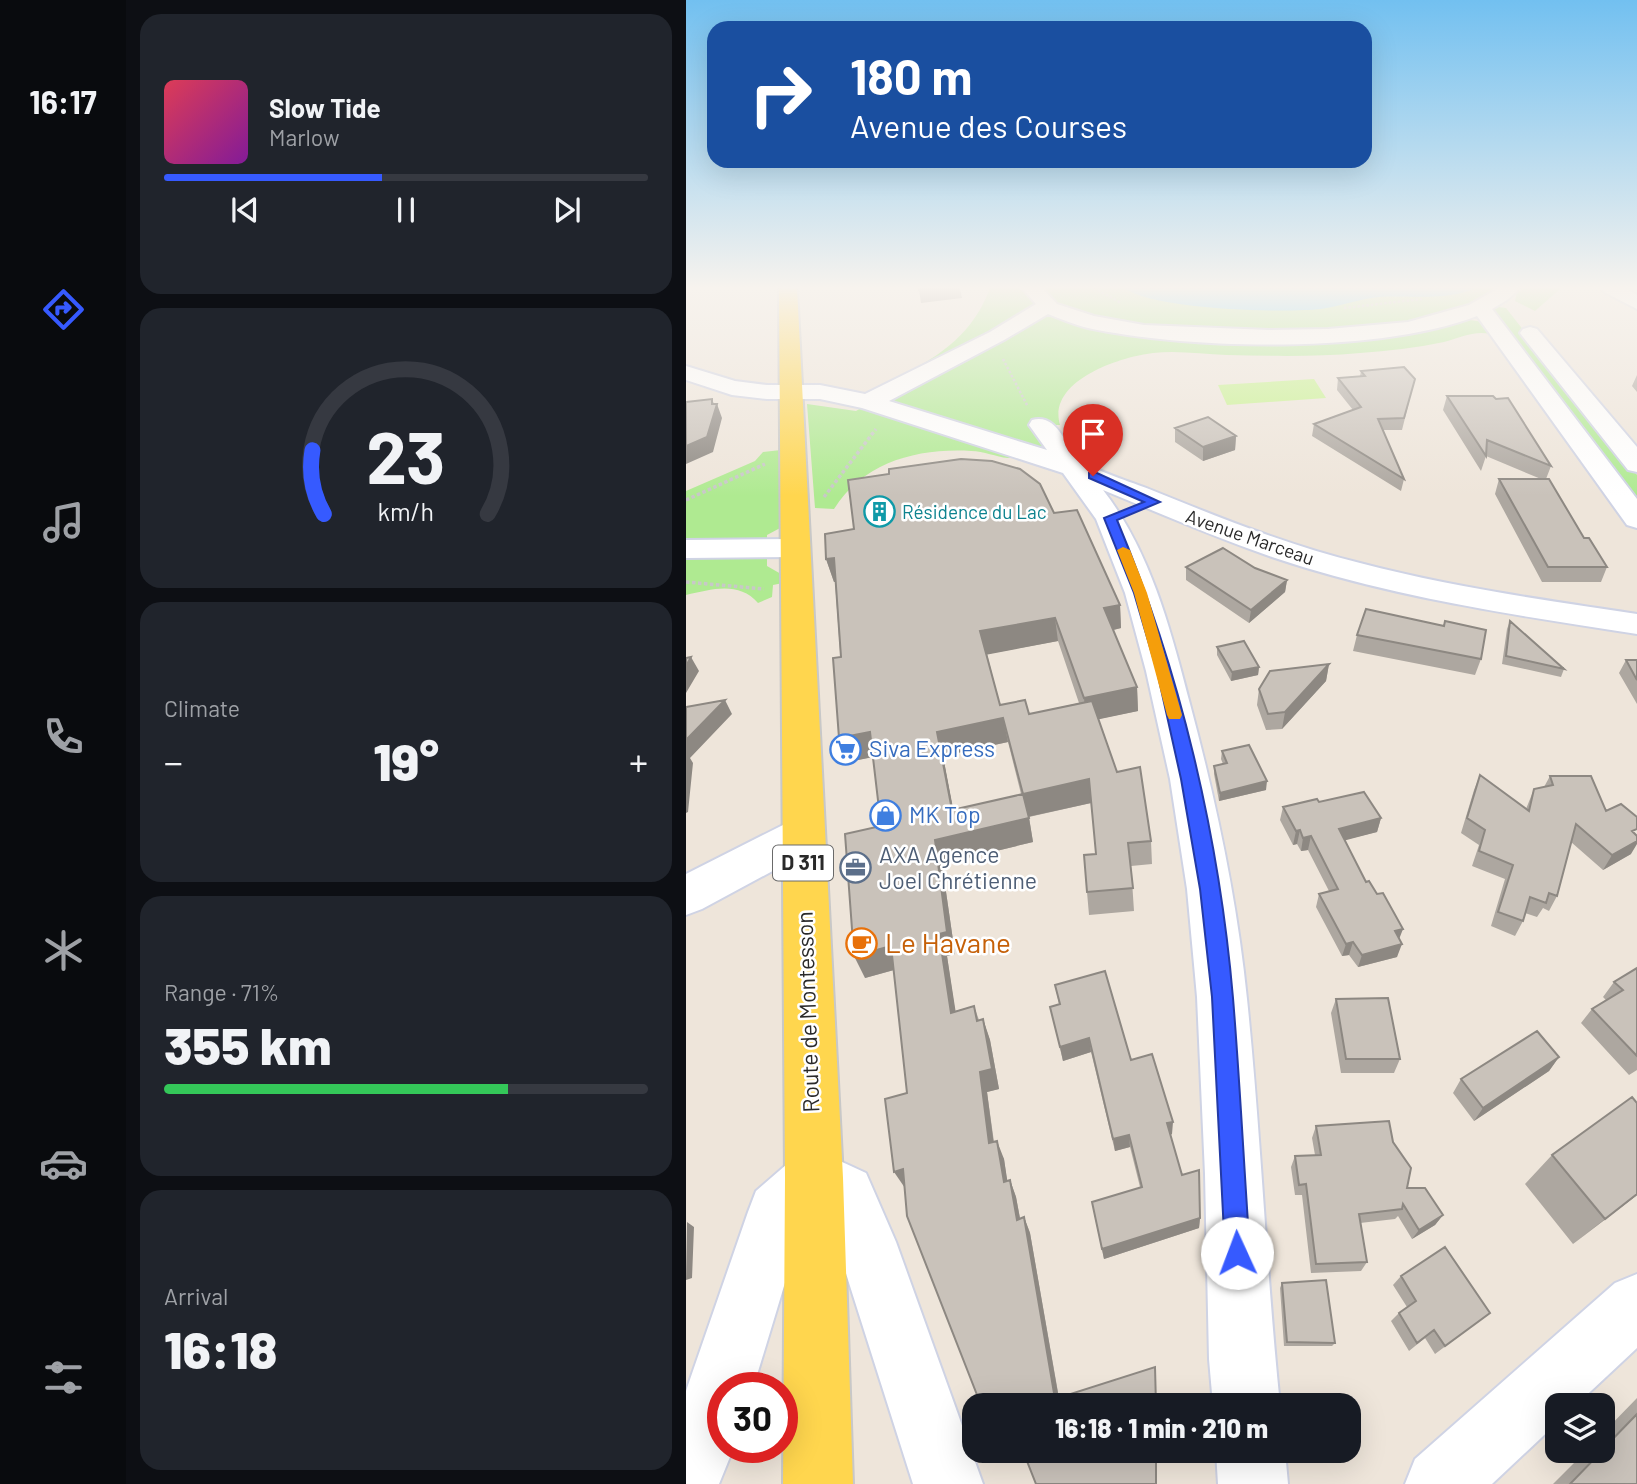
<!DOCTYPE html>
<meta charset="utf-8">
<style>
body{margin:0;font-family:Barlow,sans-serif;background:#20242c;color:#f1f3f6;height:100vh;display:flex;flex-direction:column;font-size:26px;white-space:nowrap}
*{box-sizing:border-box;margin:0}
p{font-size:23px;color:#9ea1a6}
.icon{flex:none;width:38px;height:38px;fill:none;stroke:currentColor;stroke-width:2;stroke-linecap:round;stroke-linejoin:round}
.map{position:relative;flex:1;overflow:hidden}
.panel{display:flex;flex-direction:column;gap:14px;padding:14px;background:#0d0f14;width:560px}
.panel>*{flex:none}
.guide{position:absolute;left:21px;top:21px;width:665px;height:147px;border-radius:21px;box-shadow:0 7px 28px #0002;background:#1a4fa0;color:#fff;overflow:hidden}
.buttons{position:absolute;left:859px;top:1393px;display:grid;gap:14px}
.buttons a{display:grid;place-items:center;width:70px;height:70px;border-radius:14px;background:#171b24;box-shadow:0 7px 28px #0002;font-size:35px}
.speed{position:absolute;left:21px;top:1372px;display:flex;gap:14px;font-size:35px;font-weight:700;text-align:center}
.speed>*{display:grid;place-content:center;width:91px;height:91px;border-radius:50%;background:#171b24;box-shadow:0 7px 28px #0002;line-height:1}
.speed .limit{border:10px solid #d22;background:#fff;color:#111}
.pin{position:absolute;display:grid;place-items:center;width:60px;height:60px;color:#fff;margin:-72px -30px;border-radius:50% 50% 50% 0;rotate:-45deg;box-shadow:0 0 7px #0007}
.pin .icon{rotate:45deg}
.me{position:absolute;width:77px;margin:-38px;rotate:358deg;stroke-linejoin:round;filter:drop-shadow(0 0 5px #0008)}
.turn{display:flex;align-items:center;gap:24px;height:147px;padding:0 28px;font-size:32px}
.turn .icon{width:91px;height:91px;stroke-width:2.5}
.turn b{display:block;font-size:49px;line-height:60px}
.big{font-size:52px;font-weight:800;line-height:1.1}
.panel .widget{flex:1;display:flex;flex-direction:column;justify-content:center;gap:10px;min-width:0;padding:0 24px;border-radius:21px;background:#20242c}
.panel .dial{align-items:center;gap:0}
.dial svg{height:182px;overflow:visible;fill:none;stroke:#363941;stroke-width:7;stroke-linecap:round;text-anchor:middle}
.dial text{fill:#f1f3f6;stroke:none}
.song{display:flex;align-items:center;gap:21px}
.cover{width:84px;height:84px;border-radius:10px;background:linear-gradient(135deg,hsl(350 70% 55%),hsl(290 70% 35%))}
.played{height:7px;border-radius:4px;background:linear-gradient(90deg,#365aff 45%,#363941 45%)}
.keys{display:flex;justify-content:space-around;direction:ltr}
.heat{display:flex;justify-content:space-between;align-items:center;font-size:38px;direction:ltr}
.charge{height:10px;border-radius:5px;background:linear-gradient(90deg,#34c759 71%,#363941 0)}
.trip{position:absolute;left:276px;top:1393px;width:399px;height:70px;border-radius:21px;background:#171b24;box-shadow:0 7px 28px #0002;font-weight:800;line-height:70px;text-align:center}
main{display:flex;flex:1;min-height:0}
.menu{display:flex;flex-direction:column;width:126px;justify-content:space-around;align-items:center;background:#090b0e;color:#9ea1a6}
.menu .icon{width:49px;height:49px}
.menu .current{color:#365aff}
.menu b{font-size:32px;color:#f1f3f6}
.map>svg:first-child{display:block}
.green{fill:#afea91}
.pitch{fill:#c6f28b}
.water{fill:#62d1fb}
.lines{fill:none;stroke-linecap:round;stroke-linejoin:round}
.minor-casing{stroke:#cfd3e4;stroke-width:4}
.major-casing{stroke:#c8c8c8;stroke-width:4}
.path-far1{stroke:#c8c8c8;stroke-width:2.5;stroke-dasharray:2.5 2;stroke-linecap:butt}
.path{stroke:#c8c8c8;stroke-width:3.5;stroke-dasharray:3.5 2.5;stroke-linecap:butt}
.minor{fill:#fff;fill-rule:evenodd}
.major{fill:#ffd64e;fill-rule:evenodd}
.wall{fill:#ada7a0;fill-rule:evenodd}
.shaded-wall{fill:#8d8882}
.building{fill:#c9c2ba;stroke:#8d8882;stroke-width:2;fill-rule:evenodd}
.route{fill:#365aff;stroke:#233aa6;stroke-width:2}
.slow{fill:#f59e0b}
.labels{text-anchor:middle;stroke-width:5;stroke-linejoin:round;paint-order:stroke}
.far-culture-label{font-size:19px;fill:#0d838f;stroke:#fff;text-anchor:start}
.far-street-label{font-size:19px;fill:#2a2a2a;stroke:#fff}
.shield{fill:#fff;stroke:#6a6a6a;stroke-width:2}
.shield-label{font-size:21px;font-weight:bold;fill:#2a2a2a}
.shop-label{font-size:23px;fill:#366cbe;stroke:#fff;text-anchor:start}
.service-label{font-size:23px;fill:#4e5e75;stroke:#fff;text-anchor:start}
.street-label{font-size:23px;fill:#2a2a2a;stroke:#fff}
.near-food-label{font-size:28px;fill:#c56008;stroke:#fff;text-anchor:start}
</style>
<main>
<nav class="menu">
<b>16:17</b>
<svg class="icon current" aria-label="directions" viewBox="0 0 24 24"><path d="M12 3l9 9-9 9-9-9zM9 14v-3h6M13 9l2 2-2 2"/></svg>
<svg class="icon" aria-label="music" viewBox="0 0 24 24"><path d="M9 18V5l10-2v13"/><circle cx="6" cy="18" r="3"/><circle cx="16" cy="16" r="3"/></svg>
<svg class="icon" aria-label="phone" viewBox="0 0 24 24"><path d="M5 4h4l2 5-3 2q2 4 5 5l2-3 5 2v4C11 20 4 13 5 4z"/></svg>
<svg class="icon" aria-label="climate" viewBox="0 0 24 24"><path d="M12 3v18M4 7l16 10M4 17L20 7"/></svg>
<svg class="icon" aria-label="car" viewBox="0 0 24 24"><path d="M5 17H2v-5l4-1 3-4h7l3 4 3 1v5h-3M9 17h6M6 11h13"/><circle cx="7" cy="17" r="2"/><circle cx="17" cy="17" r="2"/></svg>
<svg class="icon" aria-label="filters" viewBox="0 0 24 24"><path d="M4 7h16M4 17h16"/><circle cx="9" cy="7" r="2"/><circle cx="15" cy="17" r="2"/></svg>
</nav>
<section class="panel">
<div class="widget">
<div class="song"><i class="cover"></i><div><b>Slow Tide</b><p>Marlow</p></div></div>
<div class="played"></div>
<div class="keys"><svg class="icon" aria-label="previous" viewBox="0 0 24 24"><path d="M18 5L8 12l10 7zM5 5v14"/></svg><svg class="icon" aria-label="pause" viewBox="0 0 24 24"><path d="M8 5v14M16 5v14"/></svg><svg class="icon" aria-label="next" viewBox="0 0 24 24"><path d="M6 5l10 7-10 7zM19 5v14"/></svg></div>
</div>
<div class="widget dial"><svg viewBox="0 0 100 80">
<path d="M14 69A42 42 0 1 1 86 69"/>
<path d="M14 69A42 42 0 0 1 9 41" stroke="#365aff"/>
<text x="50" y="56" font-size="32" font-weight="700">23</text>
<text x="50" y="72" font-size="11">km/h</text>
</svg></div>
<div class="widget"><p>Climate</p>
<div class="heat"><a>−</a><b class="big">19°</b><a>+</a></div>
</div>
<div class="widget"><p>Range · 71%</p><b class="big">355 km</b><div class="charge"></div></div>
<div class="widget"><p>Arrival</p><b class="big">16:18</b></div>
</section>
<div class="map">
<svg width="951" height="1484" viewBox="0 0 951 1484">
<rect width="100%" height="100%" fill="#eee5da"/>
<path class="green" d="M304,288H813L778,319L797,322L804,334C789,330 773,338 758,342C730,348 702,351 674,353C630,357 585,356 541,355C516,354 491,350 467,353C433,357 361,381 374,425H356L369,445C359,447 328,458 322,458C310,457 298,451 285,451C231,448 178,462 148,509L129,508L121,404L170,411L222,380L215,376C256,355 288,332 304,288Z
M832,288H875L849,311L829,301Z
M806,306L820,308L951,475V509L804,311Z
M95,450L96,527L81,535V566L95,574L97,583L87,585L86,597L72,603C53,581 26,589 0,595V491L69,461L77,452Z"/>
<path class="pitch" d="M628,379L640,398L541,405L532,385Z"/>
<path class="water" d="M438,288H789C765,301 720,295 693,297C673,299 654,306 635,309C594,313 470,310 438,288Z"/>
<g class="lines">
<defs>
<path id="minor" d="M336,288H356L371,304L408,316L458,325L583,330L642,329L722,322L783,305L813,288H834L821,300L806,309L951,499V528L941,525L791,316C693,354 505,350 402,328C389,325 375,319 362,314L318,340L203,401L361,450L343,425L346,420C372,413 378,446 395,460C406,470 448,483 463,489C532,517 601,545 674,563C765,587 858,600 951,614V634C828,615 704,597 586,557C528,537 473,513 417,490C464,550 485,630 504,704C530,801 551,899 561,999C575,1134 580,1270 594,1405H527L523,1359L519,1174L511,997L501,889L484,779L460,671L439,593L410,519L377,473L176,408L134,399H81L46,395L0,380V366L49,381L81,385H134L179,394L304,332L350,304Z
M916,288H939L951,295V309L918,292Z
M844,327L851,329L951,447V472L942,470L837,337L834,333L837,329Z
M109,539L120,542L124,548L120,554L109,557L0,558V540Z
M116,818L131,823L137,835L131,847L16,909L0,915V874L101,823Z
M128,1149L180,1173L210,1242L297,1484H227L150,1242L138,1215L134,1212L115,1230L67,1388H37V1447H48L33,1484H0V1391L62,1212L70,1191L108,1158Z
M951,1274V1348L890,1405H872V1422L806,1484H719L729,1459L929,1283Z
M530,1451H599L602,1484H532Z"/>
<path id="major" d="M93,288H111L157,1178L167,1484H97L99,1178Z"/>
</defs>
<use href="#minor" class="minor-casing"/>
<use href="#major" class="major-casing"/>
<path class="path-far1" d="M408,288L435,303
M658,308L736,299
M317,359L342,407"/>
<path class="path" d="M138,497L190,429
M0,500L79,464
M0,582L78,589"/>
<use href="#minor" class="minor"/>
<use href="#major" class="major"/>
</g>
<path class="wall" d="M675,371L726,390L716,430H697L718,479L715,491L626,436L628,424L667,410L651,390L652,378L674,376Z
M951,375V392L946,386Z
M761,396L810,399L865,466L860,479L898,538L921,567L915,582H856L809,494L813,479H855L800,456L795,471L757,410Z
M489,428L550,436L549,450L517,461L489,442Z
M368,513L434,605L435,628L427,630L451,687L452,711L412,719L431,772L465,841L466,864L445,866L448,911L403,915L401,892L410,854L405,803L343,817L347,842L256,864L269,954L261,956L269,1011L288,1006L293,1020L297,1019L304,1040L313,1089L301,1092L308,1142L318,1159L321,1181L324,1180L330,1197L334,1218L338,1217L344,1233L373,1398L470,1405H295L221,1093L208,970L179,978L195,826L187,757L162,762L149,582H148L140,559ZM372,641L393,703L343,714L314,705L301,654ZM322,742L335,794L267,810L257,756Z
M500,567L601,580L599,592L563,623L500,580Z
M824,621L878,669L875,677L816,664L821,629Z
M757,626L795,659L789,675L667,651L671,635Z
M531,647L573,667L572,675L545,681L531,655Z
M940,660H951V704L933,673Z
M643,664L640,681L596,729L580,730L571,705L573,689Z
M536,751L580,790L533,801L528,774V766L537,764L535,759Z
M794,775L840,809L848,789L858,787L864,776L920,811L945,854L917,870L885,842L871,896L863,911L857,908L851,917L839,913L837,921L829,936L805,926L819,879L786,866L793,845L775,833L788,790Z
M633,802L695,818L691,832L658,840L680,882L713,939L711,957L672,967L663,955L656,956L630,907L633,894L643,891L622,850L615,851L611,844L607,845L594,820L597,807Z
M951,968V1070L943,1075L895,1023L906,1009L920,1000L917,997L928,982Z
M369,985L445,1060L486,1134L484,1135L496,1175L514,1218L513,1228L418,1259L408,1213L454,1187L444,1147L429,1151L405,1052L377,1061L364,1007L373,1004Z
M650,999L714,1059L708,1073H655L645,1013Z
M873,1057L863,1071L788,1121L767,1093L775,1079Z
M951,1103V1195L887,1244L839,1184L866,1155Z
M630,1126L707,1142L721,1188L757,1215L749,1225L726,1239L712,1216L709,1219L674,1223L681,1262L675,1271L625,1273L616,1195H609L605,1167L609,1156L629,1155L626,1138Z
M715,1276L804,1313L749,1354L739,1338L723,1351L705,1321L713,1313L721,1307L707,1285Z
M596,1283L649,1343L646,1346H598L594,1288Z
M951,1398V1484H867L900,1451H917V1433Z"/>
<path class="shaded-wall" d="M257,288H274L276,298L235,303L233,290Z
M26,399L29,407L31,404L36,418L27,452L0,464V446L26,404Z
M550,436L549,450L517,461V447Z
M148,558L155,581L148,582L140,559Z
M601,580L599,592L563,623L565,610Z
M434,605L435,628L419,632L418,608Z
M369,618L372,641L299,655L294,631Z
M5,657L13,671L0,693V666Z
M643,664L640,681L596,729L599,712Z
M573,667L572,675L545,681L546,672Z
M451,687L452,711L400,722L398,698Z
M39,700L46,714L4,758L7,763L2,812L0,813V740Z
M317,718L322,742L257,756L272,834L266,810L251,732Z
M184,732L192,756L162,762L153,738Z
M403,779L405,803L341,817L337,794Z
M581,781L580,790L533,801L534,793Z
M343,818L347,842L256,864L269,954L261,956L273,1033L265,1013L253,934L249,840Z
M695,818L691,832L649,843L653,829Z
M614,830L611,844L607,845L610,831Z
M625,836L622,850L615,851L617,838Z
M951,841V844L945,854L917,870L926,855Z
M717,929L712,942L709,931Z
M667,942L663,955L656,956L660,944Z
M716,944L711,957L672,967L676,955Z
M205,946L215,968L179,978L168,956Z
M297,1019L304,1040L313,1089L301,1092L310,1161L303,1143L294,1072Z
M403,1038L405,1052L377,1061L374,1047Z
M873,1057L863,1071L788,1121L797,1108Z
M487,1122L486,1134L481,1136V1123Z
M443,1135L444,1147L429,1151L427,1139Z
M311,1141L318,1159L324,1198L318,1182Z
M217,1169L219,1188L208,1172Z
M324,1180L330,1197L337,1235L331,1220Z
M951,1194V1195L887,1244Z
M757,1215L749,1225L726,1239L733,1230Z
M338,1217L344,1233L374,1405L369,1399Z
M514,1218L513,1228L418,1259L416,1249Z
M1,1222L8,1227L6,1278L0,1280Z"/>
<path class="building" d="M234,288H257L233,290Z
M718,367L729,379L718,418L692,419L718,479L628,424L675,407L652,378L679,376L675,371Z
M761,396H807L810,399L822,398L865,466L801,440L800,456Z
M26,399V404H31L21,437L0,446V402Z
M522,417L550,436L517,447L489,428Z
M275,459L306,461L334,469L354,484L368,513L391,510L434,605L418,608L451,687L398,698L369,618L294,631L314,705L339,700L343,714L406,701L431,772L454,767L465,841L442,843L447,888L401,892L398,855L410,854L403,779L337,794L343,818L249,840L261,932L253,934L265,1013L288,1006L291,1021L297,1019L306,1069L294,1072L303,1143L311,1141L318,1182L324,1180L331,1220L338,1217L369,1399L469,1367L470,1405H295L221,1216L217,1169L208,1172L199,1099L221,1093L205,946L168,956L159,834L195,826L184,732L153,738L147,658L155,657L148,558L140,559L139,534L168,529L162,480L203,474V469ZM317,718L337,794L266,810L251,732Z
M813,479H863L898,538H903L921,567H862Z
M537,548L569,568L601,580L565,610L500,567Z
M680,609L758,626L759,621L800,630L795,659L671,635Z
M824,621L878,669L820,656Z
M558,641L573,667L546,672L531,647Z
M5,657L0,666V658Z
M940,660H951V680Z
M643,664L599,712L582,714L573,689L584,671Z
M39,700L0,740V707Z
M563,745L581,781L534,793L528,766L541,763L536,751Z
M794,775L843,811L848,789L867,785L864,776H905L920,811L935,804L951,817V829L946,831L951,836V841L926,855L890,824L871,896L863,893L860,903L844,897L837,921L812,912L827,865L793,851L799,830L781,818Z
M678,792L695,818L653,829L680,882L683,881L691,894L697,893L717,929L709,931L716,944L676,955L667,942L660,944L633,894L652,889L625,836L617,838L614,830L610,831L597,807L631,799L633,802Z
M951,968V1056L906,1009L937,990L928,982Z
M419,971L445,1060L466,1054L487,1122L481,1123L496,1175L513,1170L514,1218L416,1249L406,1202L456,1187L443,1135L427,1139L403,1038L374,1047L364,1007L374,1004L369,985Z
M702,998L714,1059H660L650,999Z
M851,1031L873,1057L797,1108L775,1079Z
M946,1097L951,1103V1194L919,1219L866,1155Z
M703,1121L707,1142L725,1168L721,1188H739L757,1215L733,1230L717,1204L716,1209L673,1214L681,1262L630,1264L620,1184L613,1185L609,1156L635,1155L630,1126Z
M759,1247L804,1313L759,1346L748,1330L731,1343L713,1313L730,1301L715,1276Z
M640,1280L649,1343L601,1342L596,1283Z
M951,1414V1484H884L916,1451H917V1449Z
M337,1451H470V1484H350Z"/>
<linearGradient id="sky" x2="0" y2="1"><stop stop-color="#72c0f0"/><stop offset="0.58" stop-color="#f7f3ee"/><stop offset="1" stop-color="#f7f3ee" stop-opacity="0"/></linearGradient>
<rect width="951" height="496" fill="url(#sky)"/>
<path class="route" d="M403,473H411L474,502L431,520C494,671 533,835 547,998C554,1083 558,1168 564,1253L560,1262L551,1266L543,1262L539,1253L526,997L514,889L495,779L471,671L448,593L418,518L458,502L403,478Z"/>
<path class="slow" d="M437,547L444,550L461,593L496,715L494,719H483L481,715L448,593L431,550Z"/>
<defs>
<symbol id="building-ring" viewBox="-11 -11 22 22"><circle r="9.5" fill="#fff" stroke="#0f9aa8" stroke-width="1.5"/><path d="M-4-6H4V6H1V3H-1V6H-4ZM-2.5-4.3h1.7v1.8h-1.7ZM.8-4.3h1.7v1.8H.8ZM-2.5-1h1.7V.8h-1.7ZM.8-1h1.7V.8H.8Z" fill="#0f9aa8"/></symbol>
<symbol id="supermarket-ring" viewBox="-11 -11 22 22"><circle r="9.5" fill="#fff" stroke="#3f7fe0" stroke-width="1.5"/><path d="M-6-5.5h2.5l.6 2H6L4.5 2H-2.5L-4.4-4H-6ZM-1.5 3.2a1.3 1.3 0 1 0 .1 0ZM3 3.2a1.3 1.3 0 1 0 .1 0Z" fill="#3f7fe0"/></symbol>
<symbol id="shop-ring" viewBox="-11 -11 22 22"><circle r="9.5" fill="#fff" stroke="#3f7fe0" stroke-width="1.5"/><path d="M-5-2.5h2.3a2.7 3.5 0 0 1 5.4 0H5L5.5 6h-11ZM-1.5-2.5h3a1.5 2.3 0 0 0-3 0Z" fill="#3f7fe0"/></symbol>
<symbol id="office-ring" viewBox="-11 -11 22 22"><circle r="9.5" fill="#fff" stroke="#5c6f8a" stroke-width="1.5"/><path d="M-6-3h4V-5.5h4V-3h4V5H-6ZM-1-4.5V-3h2v-1.5ZM-6 0V1H6V0Z" fill="#5c6f8a"/></symbol>
<symbol id="cafe-ring" viewBox="-11 -11 22 22"><circle r="9.5" fill="#fff" stroke="#e8710a" stroke-width="1.5"/><path d="M-5.5-4.5H6V0H3Q3 3.5 0 3.5H-2.5Q-5.5 3.5-5.5 0ZM3-3.2v2h1.7v-2ZM-6 4.5H4V6H-6Z" fill="#e8710a"/></symbol>
</defs>
<g fill-rule="evenodd">
<use href="#building-ring" x="176" y="494" width="35" height="35"/>
<use href="#supermarket-ring" x="142" y="732" width="35" height="35"/>
<use href="#shop-ring" x="182" y="798" width="35" height="35"/>
<use href="#office-ring" x="152" y="850" width="35" height="35"/>
<use href="#cafe-ring" x="158" y="926" width="35" height="35"/>
</g>
<g class="labels">
<g class="far-culture-label">
<text x="216" y="519">Résidence du Lac</text>
</g>
<g class="far-street-label">
<text transform="translate(564 537) rotate(19)" y="7">Avenue Marceau</text>
</g>
<rect class="shield" x="87" y="845.5" width="60" height="35" rx="5"/>
<g class="shield-label">
<text x="117" y="870">D 311</text>
</g>
<g class="shop-label">
<text x="183" y="757">Siva Express</text>
<text x="223" y="823">MK Top</text>
</g>
<g class="service-label">
<text x="193" y="863">AXA Agence<tspan x="193" dy="26">Joel Chrétienne</tspan></text>
</g>
<g class="street-label">
<text transform="translate(122 1012) rotate(-92)" y="8">Route de Montesson</text>
</g>
<g class="near-food-label">
<text x="199" y="953">Le Havane</text>
</g>
</g>
</svg>
<div class="buttons">
<a><svg class="icon" aria-label="layers" viewBox="0 0 24 24"><path d="M12 4l9 5-9 5-9-5zM3 14l9 5 9-5"/></svg></a>
</div>
<div class="speed"><div class="limit">30</div></div>
<div class="pin" style="left:407px;top:476px;background:#d93025"><svg class="icon" aria-label="arrive" viewBox="0 0 24 24"><path d="M6 21V4h12l-3 4 3 4H6"/></svg></div>
<svg class="me" style="left:551px;top:1253px" viewBox="-20 -20 40 40"><circle r="19" fill="#fff"/><path d="M0-13L10 11 0 6-10 11z" fill="#365aff"/></svg>
<div class="trip">16:18 · 1 min · 210 m</div>
<div class="guide">
<div class="turn"><svg class="icon" aria-label="right" viewBox="0 0 24 24"><path d="M7 20v-9h11M14 6l5 5-5 5"/></svg><div><b>180 m</b>Avenue des Courses</div></div>
</div>
</div>
</main>
